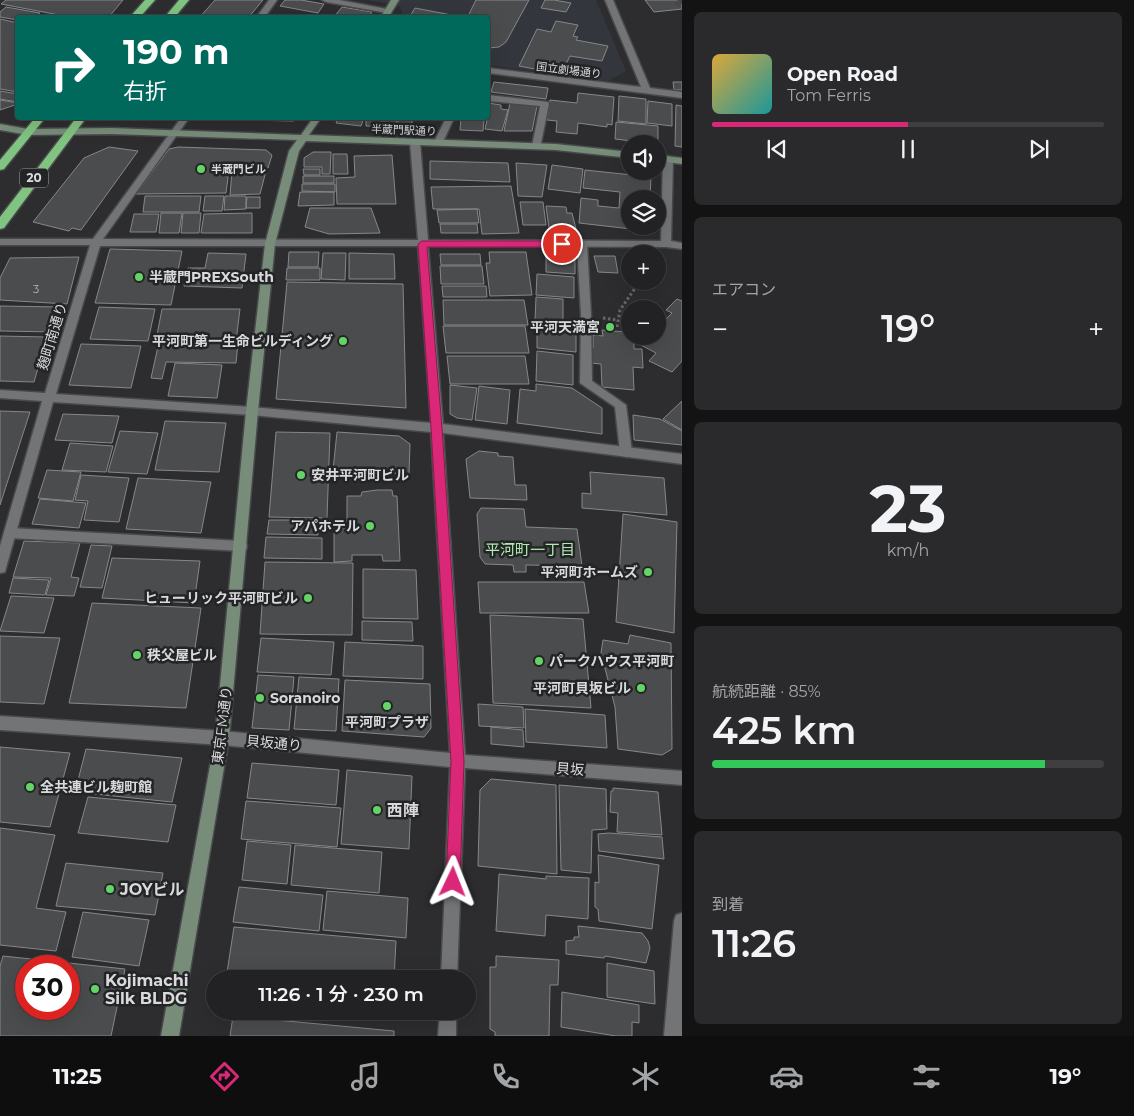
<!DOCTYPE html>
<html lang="ja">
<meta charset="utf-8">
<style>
body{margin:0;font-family:Montserrat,"Noto Sans JP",sans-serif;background:#2a2a2c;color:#f1f3f6;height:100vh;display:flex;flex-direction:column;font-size:19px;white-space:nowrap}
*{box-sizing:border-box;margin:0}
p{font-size:16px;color:#a2a4a6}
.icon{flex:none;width:28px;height:28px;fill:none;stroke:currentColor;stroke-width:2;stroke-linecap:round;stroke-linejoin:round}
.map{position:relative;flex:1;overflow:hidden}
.sheet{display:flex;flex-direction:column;gap:12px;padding:12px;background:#131314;width:452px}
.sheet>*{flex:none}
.hud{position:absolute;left:15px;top:15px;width:475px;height:105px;border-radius:5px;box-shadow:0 5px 20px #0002,0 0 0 1px #3f3f41;background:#00695c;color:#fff;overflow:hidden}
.controls{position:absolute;left:621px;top:135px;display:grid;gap:10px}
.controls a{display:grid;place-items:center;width:45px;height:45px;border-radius:50%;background:#222224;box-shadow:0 5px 20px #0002,0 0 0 1px #3f3f41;font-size:25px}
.speed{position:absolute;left:15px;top:955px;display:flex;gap:10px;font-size:25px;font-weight:700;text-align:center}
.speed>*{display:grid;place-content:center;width:65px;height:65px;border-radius:50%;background:#222224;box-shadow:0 5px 20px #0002,0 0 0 1px #3f3f41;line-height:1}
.speed .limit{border:8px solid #d22;background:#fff;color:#111}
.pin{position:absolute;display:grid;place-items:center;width:42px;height:42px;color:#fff;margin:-21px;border:2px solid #fff;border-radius:50%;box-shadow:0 1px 5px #0007}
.me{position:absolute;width:55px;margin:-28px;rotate:2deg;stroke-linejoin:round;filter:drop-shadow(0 0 4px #0008)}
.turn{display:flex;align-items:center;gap:18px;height:105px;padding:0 25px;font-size:22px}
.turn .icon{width:65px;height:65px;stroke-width:2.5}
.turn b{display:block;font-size:35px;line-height:42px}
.big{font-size:38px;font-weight:600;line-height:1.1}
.sheet .card{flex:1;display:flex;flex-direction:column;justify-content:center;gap:8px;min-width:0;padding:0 18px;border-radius:8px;background:#2a2a2c}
.sheet .dial{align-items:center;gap:0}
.dial b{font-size:65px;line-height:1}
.song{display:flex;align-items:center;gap:15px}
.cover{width:60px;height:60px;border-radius:8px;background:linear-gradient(135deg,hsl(40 70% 55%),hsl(180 70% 35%))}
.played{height:5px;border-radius:2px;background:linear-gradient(90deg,#db2777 50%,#3f3f41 50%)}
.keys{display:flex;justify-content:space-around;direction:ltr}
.heat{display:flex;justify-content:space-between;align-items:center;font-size:28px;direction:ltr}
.charge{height:8px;border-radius:4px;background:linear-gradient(90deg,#34c759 85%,#3f3f41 0)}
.trip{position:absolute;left:206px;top:970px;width:270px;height:50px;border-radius:25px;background:#222224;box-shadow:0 5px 20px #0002,0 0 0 1px #3f3f41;font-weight:600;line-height:50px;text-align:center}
.tabs{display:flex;height:80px;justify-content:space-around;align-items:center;background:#0e0e0e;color:#a2a4a6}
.tabs .icon{width:35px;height:35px}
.tabs .selected{color:#db2777}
.tabs b{font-size:22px;color:#f1f3f6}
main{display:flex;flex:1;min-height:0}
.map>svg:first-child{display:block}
.built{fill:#34363e}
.building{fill:#4b4c4e;stroke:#868789;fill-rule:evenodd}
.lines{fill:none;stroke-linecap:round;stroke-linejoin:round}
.highway-tunnel{stroke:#47474a;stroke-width:11;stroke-dasharray:11 5.5;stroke-linecap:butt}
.lane-casing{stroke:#48494b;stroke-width:3}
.street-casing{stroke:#48494b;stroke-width:3}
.secondary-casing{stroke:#48494b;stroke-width:3}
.highway-casing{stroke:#48494b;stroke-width:3}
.path{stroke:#68686b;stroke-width:3;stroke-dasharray:2.5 2.5;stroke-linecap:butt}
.lane{fill:#737476;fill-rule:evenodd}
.street{fill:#737476;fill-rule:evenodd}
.secondary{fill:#778c79;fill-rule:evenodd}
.highway{fill:#81c380;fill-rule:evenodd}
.route{fill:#db2777;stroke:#8e194d}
.poi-dot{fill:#64d467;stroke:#232426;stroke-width:2}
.labels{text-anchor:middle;stroke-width:5;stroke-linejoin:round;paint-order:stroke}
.far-street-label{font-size:11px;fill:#dadadc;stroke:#232426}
.far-poi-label{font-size:11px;font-weight:bold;fill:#dadadc;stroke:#232426;text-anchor:start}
.number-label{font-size:11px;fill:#b6b6b8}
.shield{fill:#232426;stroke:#a3a3a5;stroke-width:1}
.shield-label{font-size:12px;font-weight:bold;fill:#dadadc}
.poi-label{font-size:14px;font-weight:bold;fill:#dadadc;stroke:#232426;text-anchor:start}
.street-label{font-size:14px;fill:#dadadc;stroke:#232426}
.neighbourhood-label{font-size:15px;fill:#b0eaaf;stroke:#232426}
.near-poi-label{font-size:16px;font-weight:bold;fill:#dadadc;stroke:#232426;text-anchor:start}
</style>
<main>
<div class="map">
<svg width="682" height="1036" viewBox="0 0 682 1036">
<rect width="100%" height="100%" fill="#2d2d30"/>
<path class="built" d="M368,0H596L626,71L608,81L488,65V18L402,17L403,15L400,6Z"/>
<path class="building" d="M6,0H123L108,18H75L1,4Z
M215,0H263L248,18H199Z
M285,0H301L324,4L318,13L280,6Z
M476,0H529L506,42L499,47L488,48V18H467Z
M545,0H554L571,3L566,12L541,8Z
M645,0H682V9L654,12Z
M6,7L40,13L35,18H18V20L0,17V12Z
M342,7L372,12L368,18L334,17Z
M415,8L467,18H409Z
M0,19L18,23L15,28H18V92L0,89Z
M556,21L578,25L573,36L578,37L576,40L608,46L602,61L570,56L561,74L519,66L537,29L551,32Z
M494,82L548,88L546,99L491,92Z
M673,82H682V90H674Z
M0,91L18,94V102L0,99Z
M578,93L614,97L612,125L607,124V127L578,123L577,134L556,132L557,121L547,120L550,100L577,103Z
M619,96L646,99V124L618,121Z
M0,100L18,103V104L0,110Z
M648,101L672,104V126L647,123Z
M488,103L501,105V109L508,110L502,131L485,129L487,120L470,118H488Z
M510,103L537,106L532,131H504Z
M676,105L682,106V147L675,146Z
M197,118H299L293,121L199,119Z
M338,118H364L361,126L336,123Z
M366,118H397L396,127L366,126Z
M398,118H412V129L398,128Z
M461,118L484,120L483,131L460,130Z
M616,122L658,126V144L615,139Z
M109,147L138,151L81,230L72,228L69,231L33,222L84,158Z
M178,147L266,150L272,155L268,168L229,170L226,193L136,194L169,149Z
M313,152H331L330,174H322V167H304V158Z
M333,154H347L348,174H333Z
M392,155L396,204H337L336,178L355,177L354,156Z
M430,161L508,163L510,182L430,179Z
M516,163L547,165L542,197L518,196Z
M552,165L583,169L580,193L548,189Z
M303,169H320V175H304Z
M585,170L651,177L650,199H630V226H649V231L579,223L581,198L598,200V206L619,208L620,192L583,188Z
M232,171H266L260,194L230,195Z
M303,176H334V183H303Z
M302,184H335V192L302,191Z
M511,186L519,233L482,234L479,209H433L431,187Z
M300,192H334V205L298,206Z
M145,196H201L199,212H143Z
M205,196H224L222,211H203Z
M225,196H246V209L224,210Z
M247,197H260V208H246Z
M520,202H543L546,225H523Z
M546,206L566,207L567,213H572L576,229L549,228Z
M310,208H371L380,233L329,234L305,227Z
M477,209L479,223H439L437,210Z
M161,213H182L179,233H159Z
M183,213H201L199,233H181Z
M252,213V233H201L204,214Z
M134,214H159L156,232H130Z
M440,224H477L478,233H441Z
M110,249L182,251L171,305L95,303Z
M546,251L575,254V274L546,272Z
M289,252H319L318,267H288Z
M489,252H526L532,295L490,296L486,263H490Z
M208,253L246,254L242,288L184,286L188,268H205Z
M323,253H346L345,280L321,279Z
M349,253L394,254L395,279H349Z
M440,254H480L481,265H441Z
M594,256H615L618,273L598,272Z
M79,257L67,304L0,300V278L10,258Z
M440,266H482L484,284H441Z
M287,268H320V280H286Z
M537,274L574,277V298L536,295Z
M287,282L403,284L406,408L276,399Z
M442,286H486L487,297H443Z
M536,297L563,299V324L535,321Z
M677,299L682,301V361L672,372L649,361L656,353L637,343L641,339L639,336H658V330L667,322L664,321L672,313L666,310Z
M443,300H524L528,325H444Z
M0,306L62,307L55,332L0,331Z
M99,307L155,309L148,341L90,339Z
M162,309H240L236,341L156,340Z
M537,323L576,327V352L537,348Z
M443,326H525L529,353H446Z
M602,330L626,332L627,338H634V349H642L643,368L633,367L634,390L602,387L601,364L590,363V348H593V335L603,336Z
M0,336L47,337L34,382L0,381Z
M159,342L238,343L236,363L166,362L162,379L151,378Z
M81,344L141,346L131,388L69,385Z
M537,351L573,355V385L536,381Z
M447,356H525L529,384H450Z
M175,363L222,365L217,398L168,396Z
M536,384L572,388L602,408V434L517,423L520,389L536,391Z
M450,385L477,388L472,420L457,418L450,414Z
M479,386L510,390L507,424L475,420Z
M682,401V430L663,419Z
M0,411L30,412L0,505Z
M63,414L119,416L112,443L55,440Z
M633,415L660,419L682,431V445L634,440Z
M165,421L226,423L219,472L155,470Z
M120,431L158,433L147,474L108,472Z
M276,432L330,433L327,518L269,517Z
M337,432L399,436L410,444L409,474L333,470Z
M70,443L113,446L106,472L62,470Z
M479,451L498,453V456L513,457L515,485H526L527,500L470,498L466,459Z
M47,470L81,472L73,501L38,498Z
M590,472L664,478L667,515L582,508V493L591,494Z
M81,475L129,478L119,522L84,520L88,501L75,500Z
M138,478L211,482L201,533L126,529Z
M377,490H392L393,496H397L400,561H383L382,555H352V561L334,562V528H347V496H361L362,492Z
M40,499L86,503L79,528L32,524Z
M481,508L524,509L526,527L577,529L582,566L526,565V572H514L513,565L485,564L480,557L477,514Z
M623,514L677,522L674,633L616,622Z
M269,520H318V535L267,534Z
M266,537L322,538V559L264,558Z
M24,541L80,543L71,577L79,578L74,596L46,595L51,578L13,577Z
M91,545L112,546L102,588L80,587Z
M112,558L200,561L194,603L102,598Z
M265,562L353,563L352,635L260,634Z
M363,569L416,570L418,619L363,618Z
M13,578L49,580L45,595L9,593Z
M478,582H584L589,613H480Z
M11,596L54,598L44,633L0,631Z
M92,603L201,608L186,708L69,703Z
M490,615L583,619L591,708L493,703Z
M362,621L412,622L413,641L362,640Z
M630,635L671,643L672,749L662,755L618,749L615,707L601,653L603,640L628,644Z
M0,636L60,638L44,704L0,702Z
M261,638L334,642L331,675L257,672Z
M345,642L423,646V679L343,676Z
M258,675L294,677L289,730L252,728Z
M299,677L339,679L336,731L294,729Z
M345,680L430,684L431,728L424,737L342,731Z
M478,704L523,707L524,728L479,726Z
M525,709L605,715L607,748L526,742Z
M491,727L523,730L524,747L491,744Z
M0,747L70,753L50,827L0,822Z
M86,749L182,758L172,802L75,792Z
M252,763L339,770L336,805L247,798Z
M347,770L412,776L409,849L341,844Z
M491,779L556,785L557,874L478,866L480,790Z
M559,785L606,789L607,829L592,830L591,873L561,870Z
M613,788L658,792L662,835L617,832L618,813L610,812L611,791H613Z
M88,797L176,805L168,842L78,833Z
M246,801L341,808L337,847L241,839Z
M0,828L55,835L36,908L66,912L56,951L0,945Z
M609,833L662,837L664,859L599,851L598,834Z
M247,841L291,845L287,884L242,880Z
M295,845L382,852L379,893L291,885Z
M598,855L659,865L652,929L599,921L598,909L595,907V882L599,883Z
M66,863L163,873L155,915L56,906Z
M499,874L546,879V876L589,878L588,919L546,915L545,936L496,931Z
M239,887L323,895L319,931L233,922Z
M327,891L408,898L406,938L323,930Z
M83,912L149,920L139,966L72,957Z
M578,926L642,933L648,941L650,948L646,963L605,956L604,958L566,954V941L574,940V937H579Z
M234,927L396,941L394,979H226Z
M3,956L125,969L111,1036H0V966ZM26,966H69V1009H26Z
M496,956L559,960L558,985H550L549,1036H495V1032L490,1029V967H496Z
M607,963L654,971L655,1004L607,997Z
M562,992L639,1005V1023L632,1022V1036H616L561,1027Z
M309,1011H392V1019Z
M233,1016L394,1031V1036H230Z"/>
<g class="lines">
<path class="highway-tunnel" d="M678,0L682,3"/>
<defs>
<path id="lane" d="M488,95L548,102L549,104L540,148H534L532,146L540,106L488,101Z
M446,118H454L442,144H436L434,142Z
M582,241L587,244L591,315L592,381L626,405L632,452L626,457L620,452L615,407L580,383L581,315L577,244Z
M10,528L241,541L246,542L247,546L246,550L241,551L10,538L6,537L4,533L6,529Z"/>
<path id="street" d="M269,0H277L264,18H256Z
M322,0H339L387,9L391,11L387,13L326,2Z
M605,0H613L650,88L682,92V98L488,73V68L641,87Z
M181,118H189L103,239L418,240L410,142L415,139L420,142L428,240L661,241L663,159L668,156L673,159L671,241L682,243V249L666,247L428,246L443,424L682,454V464L443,433L465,755L682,771V785L465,768L457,979H441L450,767L222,745L0,730V716L222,731L450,753L431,432L252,415L53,402L6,568L5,572L0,573V546L42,401L0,398V390L45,393L90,245H0V239H93ZM100,246H418L431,423L252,407L56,394Z
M682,913V1036H664L674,921L676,915Z
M440,1011H456V1036H438Z"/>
<path id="secondary" d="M391,0H399L388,18H380Z
M313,118H321L309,135L556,144L630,152V158L556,150L306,141L299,151L275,244L258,411L229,738L179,1036H161L215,738L246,411L265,244L289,151L297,140L111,134L28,135L0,130V124L28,129L111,128L301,135Z
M658,155L682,158V164L658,161Z"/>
<path id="highway" d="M145,0H155L139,18H129Z
M179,0H189L174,18H164Z
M35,118H45L4,169L0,170V160Z
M76,118H86L4,228L0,229V217Z"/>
</defs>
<use href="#lane" class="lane-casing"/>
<use href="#street" class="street-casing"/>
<use href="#secondary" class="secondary-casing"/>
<use href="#highway" class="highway-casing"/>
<path class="path" d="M603,318L618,320
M617,327L620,310L640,281"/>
<use href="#lane" class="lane"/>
<use href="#street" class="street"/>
<use href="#secondary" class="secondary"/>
<use href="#highway" class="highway"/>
</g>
<path class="route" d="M422,241H562L567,244L562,247H427L442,428L464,761L460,882L458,888L453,890L448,888L446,882L451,761L431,428L418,244Z"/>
<g class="poi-dot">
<circle cx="201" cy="169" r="5"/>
<circle cx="139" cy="277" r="5"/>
<circle cx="610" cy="327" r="5"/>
<circle cx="343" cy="341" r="5"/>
<circle cx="301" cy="475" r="5"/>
<circle cx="370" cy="526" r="5"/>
<circle cx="648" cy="572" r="5"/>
<circle cx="308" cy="598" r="5"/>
<circle cx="137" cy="655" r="5"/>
<circle cx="539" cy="661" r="5"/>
<circle cx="641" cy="688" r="5"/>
<circle cx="260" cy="698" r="5"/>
<circle cx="387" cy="706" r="5"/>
<circle cx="30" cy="787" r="5"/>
<circle cx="377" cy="810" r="5"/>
<circle cx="110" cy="889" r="5"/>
<circle cx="95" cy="989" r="5"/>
</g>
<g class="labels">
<g class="far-street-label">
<text transform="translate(569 70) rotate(7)" y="4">国立劇場通り</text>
<text transform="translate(404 130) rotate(2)" y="4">半蔵門駅通り</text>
</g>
<g class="far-poi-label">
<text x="211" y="173">半蔵門ビル</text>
</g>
<g class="number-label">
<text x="36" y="293">3</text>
</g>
<rect class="shield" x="20" y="168.5" width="28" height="19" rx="4"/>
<g class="shield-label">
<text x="34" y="182">20</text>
</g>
<g class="poi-label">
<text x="149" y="282">半蔵門PREXSouth</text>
<text x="600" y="332" text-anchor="end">平河天満宮</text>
<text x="333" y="346" text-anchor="end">平河町第一生命ビルディング</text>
<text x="311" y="480">安井平河町ビル</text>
<text x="360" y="531" text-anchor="end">アパホテル</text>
<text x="638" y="577" text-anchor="end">平河町ホームズ</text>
<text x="298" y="603" text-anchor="end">ヒューリック平河町ビル</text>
<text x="147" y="660">秩父屋ビル</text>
<text x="549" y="666">パークハウス平河町</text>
<text x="631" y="693" text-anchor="end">平河町貝坂ビル</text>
<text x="270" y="703">Soranoiro</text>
<text x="387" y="727" text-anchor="middle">平河町プラザ</text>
<text x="40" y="792">全共連ビル麹町館</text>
</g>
<g class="street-label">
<text transform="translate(52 336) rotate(-73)" y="5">麹町南通り</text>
<text transform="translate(222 725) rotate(-83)" y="5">東京FM通り</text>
<text transform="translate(274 743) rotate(5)" y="5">貝坂通り</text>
<text transform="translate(570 769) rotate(4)" y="5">貝坂</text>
</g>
<g class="neighbourhood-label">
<text x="530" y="555">平河町一丁目</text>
</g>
<g class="near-poi-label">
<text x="387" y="816">西陣</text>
<text x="120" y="895">JOYビル</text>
<text x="105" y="986">Kojimachi<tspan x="105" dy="18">Silk BLDG</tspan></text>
</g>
</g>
</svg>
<div class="controls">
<a><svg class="icon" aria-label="sound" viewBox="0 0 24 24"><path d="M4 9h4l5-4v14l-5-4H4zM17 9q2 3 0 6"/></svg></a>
<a><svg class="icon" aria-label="layers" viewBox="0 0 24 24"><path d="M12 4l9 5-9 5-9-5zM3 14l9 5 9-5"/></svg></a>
<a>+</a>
<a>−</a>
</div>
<div class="speed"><div class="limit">30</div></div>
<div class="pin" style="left:562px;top:244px;background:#d93025"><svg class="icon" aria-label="arrive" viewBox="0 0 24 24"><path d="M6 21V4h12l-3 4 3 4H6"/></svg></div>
<svg class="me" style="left:453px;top:882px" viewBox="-20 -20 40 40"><path d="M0-17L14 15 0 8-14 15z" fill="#db2777" stroke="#fff" stroke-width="4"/></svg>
<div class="trip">11:26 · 1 分 · 230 m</div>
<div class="hud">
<div class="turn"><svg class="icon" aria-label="right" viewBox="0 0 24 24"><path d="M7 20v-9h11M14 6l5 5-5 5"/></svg><div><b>190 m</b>右折</div></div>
</div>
</div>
<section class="sheet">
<div class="card">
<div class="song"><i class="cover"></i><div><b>Open Road</b><p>Tom Ferris</p></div></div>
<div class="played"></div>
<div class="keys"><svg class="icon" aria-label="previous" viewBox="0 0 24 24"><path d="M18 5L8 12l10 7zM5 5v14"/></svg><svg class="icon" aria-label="pause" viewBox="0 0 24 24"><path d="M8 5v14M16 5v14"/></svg><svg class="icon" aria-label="next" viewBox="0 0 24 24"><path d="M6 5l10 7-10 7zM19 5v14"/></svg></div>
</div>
<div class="card"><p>エアコン</p>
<div class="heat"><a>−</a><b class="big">19°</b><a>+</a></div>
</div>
<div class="card dial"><b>23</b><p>km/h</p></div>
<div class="card"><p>航続距離 · 85%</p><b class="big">425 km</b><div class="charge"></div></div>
<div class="card"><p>到着</p><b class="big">11:26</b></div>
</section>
</main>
<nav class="tabs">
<b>11:25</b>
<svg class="icon selected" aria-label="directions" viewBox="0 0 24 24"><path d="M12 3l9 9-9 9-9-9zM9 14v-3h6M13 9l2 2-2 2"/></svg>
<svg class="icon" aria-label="music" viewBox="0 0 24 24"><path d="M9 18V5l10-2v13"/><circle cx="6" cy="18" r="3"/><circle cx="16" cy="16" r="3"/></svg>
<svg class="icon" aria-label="phone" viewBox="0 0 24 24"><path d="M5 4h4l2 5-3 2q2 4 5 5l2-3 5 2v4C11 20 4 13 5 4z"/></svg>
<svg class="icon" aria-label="climate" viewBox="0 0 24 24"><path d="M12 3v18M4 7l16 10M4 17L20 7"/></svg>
<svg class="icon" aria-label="car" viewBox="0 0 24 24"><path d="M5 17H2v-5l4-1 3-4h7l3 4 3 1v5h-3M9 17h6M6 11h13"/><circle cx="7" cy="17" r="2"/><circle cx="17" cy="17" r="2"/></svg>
<svg class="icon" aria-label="filters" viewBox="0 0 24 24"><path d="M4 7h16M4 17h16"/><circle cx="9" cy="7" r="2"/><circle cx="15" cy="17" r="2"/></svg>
<b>19°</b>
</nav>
